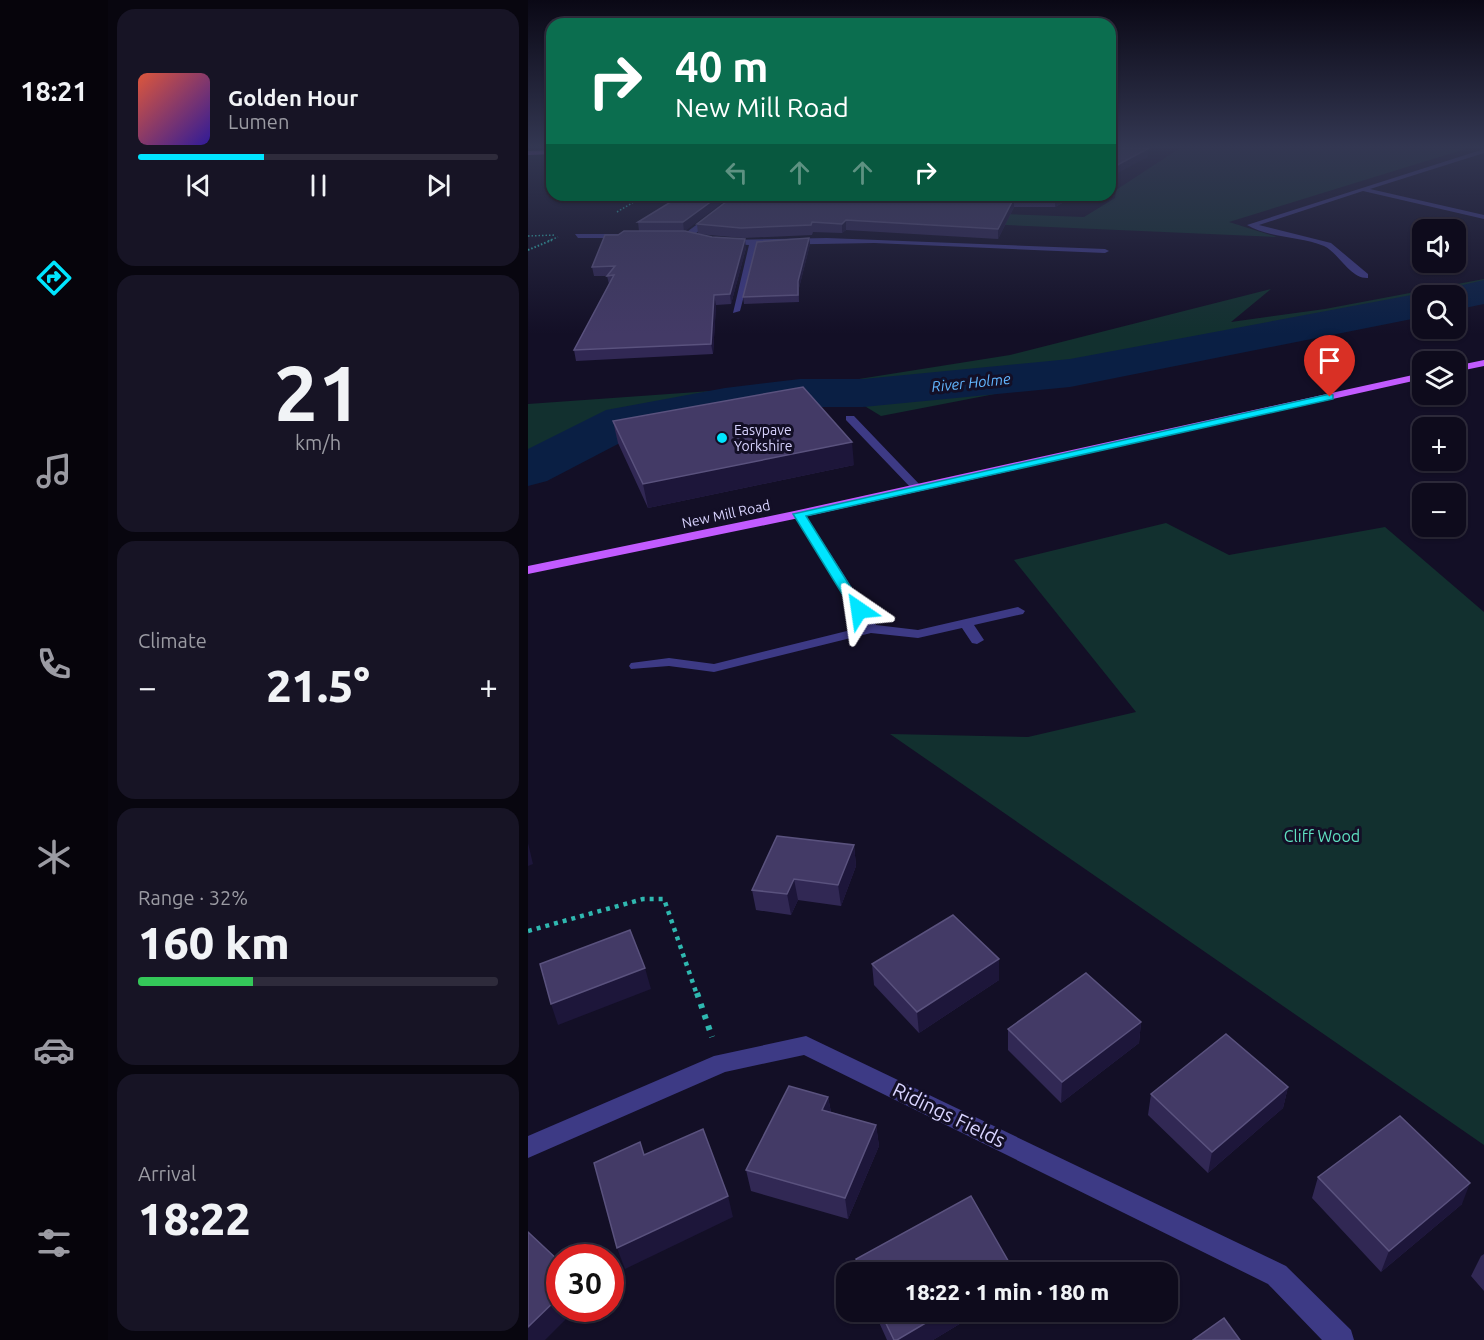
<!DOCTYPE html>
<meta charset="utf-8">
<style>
body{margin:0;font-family:Ubuntu,sans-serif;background:#171425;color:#f1f3f6;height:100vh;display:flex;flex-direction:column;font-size:22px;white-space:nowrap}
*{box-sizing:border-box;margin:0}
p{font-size:20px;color:#9b9ba3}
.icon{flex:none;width:33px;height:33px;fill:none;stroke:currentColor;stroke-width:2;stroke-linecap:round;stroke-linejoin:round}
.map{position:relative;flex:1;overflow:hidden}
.side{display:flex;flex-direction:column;gap:9px;padding:9px;background:#08060f;width:420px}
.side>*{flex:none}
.banner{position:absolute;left:18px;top:18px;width:570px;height:183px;border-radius:18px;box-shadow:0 2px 4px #0004,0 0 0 2px #2e2b3b;background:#0b6e4f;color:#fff;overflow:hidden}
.fabs{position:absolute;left:884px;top:219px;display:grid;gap:12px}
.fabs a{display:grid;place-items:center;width:54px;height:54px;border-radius:12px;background:#0e0b1c;box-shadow:0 2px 4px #0004,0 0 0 2px #2e2b3b;font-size:30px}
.speed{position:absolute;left:18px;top:1244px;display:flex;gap:12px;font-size:30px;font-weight:700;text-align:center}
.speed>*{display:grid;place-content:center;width:78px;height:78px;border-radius:50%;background:#0e0b1c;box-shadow:0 2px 4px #0004,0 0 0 2px #2e2b3b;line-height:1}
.speed .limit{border:9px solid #d22;background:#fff;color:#111}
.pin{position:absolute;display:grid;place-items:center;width:51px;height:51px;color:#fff;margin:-62px -26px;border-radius:50% 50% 50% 0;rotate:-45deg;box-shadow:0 0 6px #0007}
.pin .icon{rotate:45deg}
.me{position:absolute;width:66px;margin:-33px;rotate:328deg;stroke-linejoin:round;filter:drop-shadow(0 0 4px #0008)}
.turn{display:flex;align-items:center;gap:21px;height:126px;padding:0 30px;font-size:27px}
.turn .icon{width:78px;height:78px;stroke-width:2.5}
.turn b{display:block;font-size:42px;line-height:51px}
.lanes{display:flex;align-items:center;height:57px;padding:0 30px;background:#0003;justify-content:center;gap:30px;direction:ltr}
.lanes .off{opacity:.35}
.big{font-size:45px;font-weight:800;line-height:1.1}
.side .widget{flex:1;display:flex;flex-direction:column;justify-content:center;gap:9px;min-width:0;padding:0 21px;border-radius:18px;background:#171425}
.side .dial{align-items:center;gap:0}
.dial b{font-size:78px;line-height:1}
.song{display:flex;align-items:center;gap:18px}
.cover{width:72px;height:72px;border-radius:9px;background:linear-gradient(135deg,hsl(10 70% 55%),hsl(250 70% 35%))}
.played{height:6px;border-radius:3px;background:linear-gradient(90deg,#00e5ff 35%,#2e2b3b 35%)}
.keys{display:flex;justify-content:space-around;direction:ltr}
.heat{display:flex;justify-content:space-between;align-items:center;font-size:33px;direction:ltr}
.charge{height:9px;border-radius:4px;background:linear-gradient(90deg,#34c759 32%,#2e2b3b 0)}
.trip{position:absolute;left:308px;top:1262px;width:342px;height:60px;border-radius:18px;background:#0e0b1c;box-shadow:0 2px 4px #0004,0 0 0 2px #2e2b3b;font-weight:800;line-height:60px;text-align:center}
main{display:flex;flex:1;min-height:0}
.tabs{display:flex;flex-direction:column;width:108px;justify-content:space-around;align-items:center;background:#06040b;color:#9b9ba3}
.tabs .icon{width:42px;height:42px}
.tabs .on{color:#00e5ff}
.tabs b{font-size:27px;color:#f1f3f6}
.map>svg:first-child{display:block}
.green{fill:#12302f}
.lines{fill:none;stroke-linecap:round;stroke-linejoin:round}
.river{fill:#0a1f44;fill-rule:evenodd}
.path-far3{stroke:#2fb8b0;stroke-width:1.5;stroke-dasharray:1.5 2;stroke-linecap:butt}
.path-far2{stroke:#2fb8b0;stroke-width:2;stroke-dasharray:1.5 2;stroke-linecap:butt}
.path-far1{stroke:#2fb8b0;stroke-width:4.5;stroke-dasharray:4 5;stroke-linecap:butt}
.path{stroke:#2fb8b0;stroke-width:6;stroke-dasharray:4.5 7;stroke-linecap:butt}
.minor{fill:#3d3a85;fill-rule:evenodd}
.major{fill:#c25bff;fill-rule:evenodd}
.wall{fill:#312854}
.shaded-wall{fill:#1d163a}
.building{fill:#433a66;stroke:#5a527e;stroke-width:1.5}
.route{fill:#00e5ff;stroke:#0095a6;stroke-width:1.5}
.poi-dot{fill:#00e5ff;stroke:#130f26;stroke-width:2}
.labels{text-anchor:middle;stroke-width:6;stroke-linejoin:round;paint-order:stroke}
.far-poi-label{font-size:14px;fill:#d9d4ff;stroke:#130f26;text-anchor:start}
.far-street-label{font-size:14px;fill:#d9d4ff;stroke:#130f26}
.far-water-label{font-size:15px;font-style:italic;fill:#62b6ff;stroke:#130f26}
.park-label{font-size:16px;fill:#5fe0c0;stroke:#130f26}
.near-street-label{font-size:20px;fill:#d9d4ff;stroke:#130f26}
</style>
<main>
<nav class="tabs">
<b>18:21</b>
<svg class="icon on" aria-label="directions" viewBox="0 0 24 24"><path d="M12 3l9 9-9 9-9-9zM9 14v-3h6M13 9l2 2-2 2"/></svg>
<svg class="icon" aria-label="music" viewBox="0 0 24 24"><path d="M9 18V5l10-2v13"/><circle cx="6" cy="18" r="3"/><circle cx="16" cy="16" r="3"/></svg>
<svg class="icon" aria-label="phone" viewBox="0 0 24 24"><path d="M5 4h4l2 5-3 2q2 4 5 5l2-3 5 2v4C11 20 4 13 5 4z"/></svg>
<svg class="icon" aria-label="climate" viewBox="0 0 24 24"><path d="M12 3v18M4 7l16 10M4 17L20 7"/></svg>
<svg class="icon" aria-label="car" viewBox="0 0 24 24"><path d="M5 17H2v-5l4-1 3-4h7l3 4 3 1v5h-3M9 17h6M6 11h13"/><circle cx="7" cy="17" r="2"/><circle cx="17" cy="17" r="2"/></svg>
<svg class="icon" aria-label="filters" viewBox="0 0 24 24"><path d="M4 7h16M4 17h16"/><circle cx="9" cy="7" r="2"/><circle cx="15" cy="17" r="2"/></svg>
</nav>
<section class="side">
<div class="widget">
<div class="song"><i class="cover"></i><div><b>Golden Hour</b><p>Lumen</p></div></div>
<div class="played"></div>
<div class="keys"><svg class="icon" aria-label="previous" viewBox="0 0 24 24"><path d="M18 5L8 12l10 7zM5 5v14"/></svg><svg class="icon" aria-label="pause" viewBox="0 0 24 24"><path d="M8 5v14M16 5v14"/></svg><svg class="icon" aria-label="next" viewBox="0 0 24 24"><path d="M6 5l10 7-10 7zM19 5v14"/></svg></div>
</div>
<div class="widget dial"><b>21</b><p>km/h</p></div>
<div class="widget"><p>Climate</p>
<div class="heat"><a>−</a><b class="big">21.5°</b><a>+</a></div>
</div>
<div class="widget"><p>Range · 32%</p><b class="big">160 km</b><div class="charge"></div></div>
<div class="widget"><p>Arrival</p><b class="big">18:22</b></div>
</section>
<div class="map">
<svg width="956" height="1340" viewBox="0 0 956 1340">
<rect width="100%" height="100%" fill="#130f26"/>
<path class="green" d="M635,146H947L701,222L749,237L209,213L219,204L556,217L587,198L588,190L652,148Z
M956,279V299L927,305V296H894V311L353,416L330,402L96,429L0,471V404L312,382L482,355L743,289L703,322L797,309Z
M638,523L701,555L857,527L956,612V1145L362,734L500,737L608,712L486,560Z"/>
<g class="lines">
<path class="river" d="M956,280V304L927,310V296H909L913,290Z
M894,293L904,296H894V317L542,387L335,407H272L197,416L111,433L19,481L0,486V449L78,410L197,388L272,379H335L542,359Z"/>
<path class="path-far3" d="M114,197L129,195
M89,212L114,197L113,195
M0,236L28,235
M20,241L30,237"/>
<path class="path-far2" d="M0,250L24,240"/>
<path class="path-far1" d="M0,931L115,899H136L169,995"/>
<path class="path" d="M169,993L184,1037"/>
<path class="minor" d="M956,149V153L842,189L956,215V219L835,191L731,225L803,243L840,274V278C822,279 811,253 796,246C772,236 741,238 719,225Z
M209,195H216L162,238H156V234Z
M47,234H98L102,236L98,238H50Z
M299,238L577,249L581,251L577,253L346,243L229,245L212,311L205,313L221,245L199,244L196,240Z
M318,416H326L393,486V490H385L318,420Z
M271,510L277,514L348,625L390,630L490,607L497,611L495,614L446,625L456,640L449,644L444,643L434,628L390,638L343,633L186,672L141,666L103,669L101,666L103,663L141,658L186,664L335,627L265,514Z
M278,1036L758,1266L823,1330L826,1340H794L740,1284L276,1055L197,1072L0,1158V1136L186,1056Z"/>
<path class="major" d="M24,150V154L0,155V151Z
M956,360V366L927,372V366Z
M894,373V379L271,518L0,574V566L271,510Z"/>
</g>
<path class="wall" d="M154,195L157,231L218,248L203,304L188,305L185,354L48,361L46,350L81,284L79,276H66L64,267L90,235L111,231L110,222Z
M207,195H549L527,207H486L470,239L318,230L314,233L285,232L284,235L215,238L170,234L169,224Z
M281,238L282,244L271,288V302L216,304L215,297Z
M85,421L326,465L120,508L90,443Z
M326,845L328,866L313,906L270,900L263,915L228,910L224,890Z
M471,959V980L391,1033L346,985L344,964Z
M613,1022L611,1043L533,1103L480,1050V1029Z
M760,1087L755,1108L680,1173L620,1115L623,1094Z
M300,1097L303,1112L348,1125L351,1146L320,1219L223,1191L218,1170Z
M790,1177L934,1204L853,1272L784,1198Z
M956,1254V1291L943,1276L953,1256Z
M328,1259L486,1271V1272H330Z
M346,1311H453L405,1340H359Z"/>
<path class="shaded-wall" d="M621,148L620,157L582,177V169Z
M192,195H205L156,232L155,222Z
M532,195H549L527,207V197Z
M486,198V207L470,239V229Z
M318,220V230L314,233V224Z
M281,238L282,244L271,288V302L270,281Z
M217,239L218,248L203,304L202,294Z
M186,295L188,305L185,354L183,344Z
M324,442L326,465L120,508L115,484Z
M0,843L5,864L0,866Z
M326,845L328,866L313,906L310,885Z
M266,879L270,900L263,915L259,894Z
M471,959V980L391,1033L389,1012Z
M117,968L123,989L30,1025L23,1004Z
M613,1022L611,1043L533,1103L534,1082Z
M760,1087L755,1108L680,1173L684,1152Z
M300,1097L304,1118L294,1110Z
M348,1125L351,1146L320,1219L317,1198Z
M942,1183L934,1204L853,1272L861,1251Z
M200,1196L205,1217L97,1269L89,1248Z
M32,1296V1308H49L17,1340H0V1327Z
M418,1311H453L405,1340H369Z"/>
<path class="building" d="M582,146H592L621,148L582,169Z
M154,195H192L155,222H110Z
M207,195H532L527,197L486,198L470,229L318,220L314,224L284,222L283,225L213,228L169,224Z
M96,231H157L184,237L217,239L202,294L186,295L183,344L46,350L86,275L79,276L87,266L64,267L77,235H90Z
M281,238L270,281V295L215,297L229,242Z
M275,387L324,442L115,484L85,421Z
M249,836L326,845L310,885L266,879L259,894L224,890Z
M425,915L471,959L389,1012L344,964Z
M102,930L117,968L23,1004L12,964Z
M558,973L613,1022L534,1082L480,1029Z
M698,1034L760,1087L684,1152L623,1094Z
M261,1086L300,1097L294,1110L348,1125L317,1198L218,1170Z
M872,1116L942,1183L861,1251L790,1177Z
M175,1129L200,1196L89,1248L66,1163L112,1142L116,1155Z
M443,1196L486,1271L484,1272H334L328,1259Z
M0,1232L32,1262V1296L0,1327Z
M352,1311H418L369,1340H366Z
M696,1318L712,1340H665Z"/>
<linearGradient id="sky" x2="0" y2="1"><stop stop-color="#0a0815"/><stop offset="0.44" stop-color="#333752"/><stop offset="1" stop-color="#333752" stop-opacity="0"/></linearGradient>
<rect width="956" height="334" fill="url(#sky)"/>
<path class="route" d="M802,394L805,395V399L278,516L337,610L331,613L324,610L265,514Z"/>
<circle class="poi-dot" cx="194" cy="438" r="6"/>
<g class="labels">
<g class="far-poi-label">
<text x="206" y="435">Easypave<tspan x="206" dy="16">Yorkshire</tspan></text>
</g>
<g class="far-street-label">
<text transform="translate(198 514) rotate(-12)" y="5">New Mill Road</text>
</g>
<g class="far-water-label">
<text transform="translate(443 383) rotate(-6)" y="5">River Holme</text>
</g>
<g class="park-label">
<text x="794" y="842">Cliff Wood</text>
</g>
<g class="near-street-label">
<text transform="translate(421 1115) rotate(26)" y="7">Ridings Fields</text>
</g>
</g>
</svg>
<div class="fabs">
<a><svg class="icon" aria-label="sound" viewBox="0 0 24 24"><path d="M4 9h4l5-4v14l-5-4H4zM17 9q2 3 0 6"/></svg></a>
<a><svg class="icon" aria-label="search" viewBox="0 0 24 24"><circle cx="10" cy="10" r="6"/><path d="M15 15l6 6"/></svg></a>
<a><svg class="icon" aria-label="layers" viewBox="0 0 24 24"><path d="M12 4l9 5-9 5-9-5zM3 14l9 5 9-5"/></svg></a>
<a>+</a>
<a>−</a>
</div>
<div class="speed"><div class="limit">30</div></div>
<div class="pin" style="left:802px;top:397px;background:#d93025"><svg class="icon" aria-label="arrive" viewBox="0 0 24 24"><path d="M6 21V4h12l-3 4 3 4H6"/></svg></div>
<svg class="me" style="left:331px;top:610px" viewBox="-20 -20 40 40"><path d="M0-17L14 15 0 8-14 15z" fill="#00e5ff" stroke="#fff" stroke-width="4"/></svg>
<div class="trip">18:22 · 1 min · 180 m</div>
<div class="banner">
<div class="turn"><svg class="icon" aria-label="right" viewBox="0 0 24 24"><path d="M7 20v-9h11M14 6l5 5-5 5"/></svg><div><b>40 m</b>New Mill Road</div></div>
<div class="lanes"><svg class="icon off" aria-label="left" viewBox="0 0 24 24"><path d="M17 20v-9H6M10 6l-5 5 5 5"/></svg><svg class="icon off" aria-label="ahead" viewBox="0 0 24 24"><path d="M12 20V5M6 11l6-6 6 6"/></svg><svg class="icon off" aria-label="ahead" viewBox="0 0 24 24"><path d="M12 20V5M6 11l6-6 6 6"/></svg><svg class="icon" aria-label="right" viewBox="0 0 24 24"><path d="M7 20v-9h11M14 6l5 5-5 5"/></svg></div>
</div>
</div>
</main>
